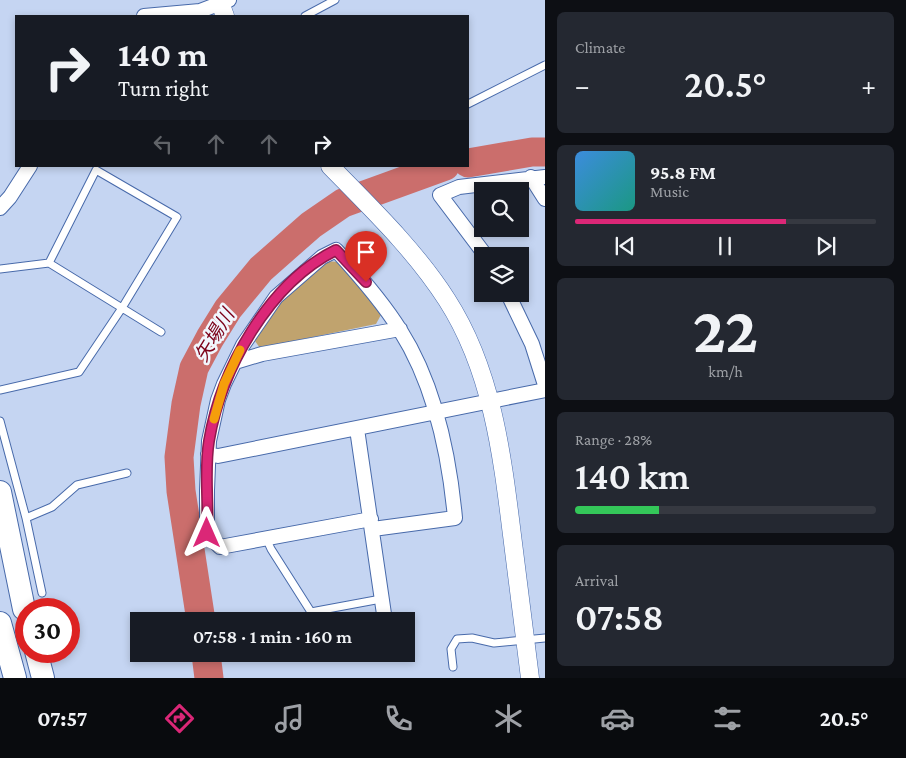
<!DOCTYPE html>
<meta charset="utf-8">
<style>
body{margin:0;font-family:"Crimson Pro","Noto Sans JP",serif;background:#242831;color:#f1f3f6;height:100vh;display:flex;flex-direction:column;font-size:19px;white-space:nowrap}
*{box-sizing:border-box;margin:0}
p{font-size:16px;color:#9ea1a6}
.icon{flex:none;width:28px;height:28px;fill:none;stroke:currentColor;stroke-width:2;stroke-linecap:round;stroke-linejoin:round}
.map{position:relative;flex:1;overflow:hidden}
.details{display:flex;flex-direction:column;gap:12px;padding:12px;background:#0d0f14;width:361px}
.details>*{flex:none}
.banner{position:absolute;left:15px;top:15px;width:454px;height:152px;border-radius:0px;box-shadow:0 2px 8px #0003;background:#171b24;color:#f1f3f6;overflow:hidden}
.fabs{position:absolute;left:474px;top:182px;display:grid;gap:10px}
.fabs a{display:grid;place-items:center;width:55px;height:55px;border-radius:0px;background:#171b24;box-shadow:0 2px 8px #0003;font-size:25px}
.speed{position:absolute;left:15px;top:598px;display:flex;gap:10px;font-size:25px;font-weight:700;text-align:center}
.speed>*{display:grid;place-content:center;width:65px;height:65px;border-radius:50%;background:#171b24;box-shadow:0 2px 8px #0003;line-height:1}
.speed .limit{border:8px solid #d22;background:#fff;color:#111}
.pin{position:absolute;display:grid;place-items:center;width:42px;height:42px;color:#fff;margin:-51px -21px;border-radius:50% 50% 50% 0;rotate:-45deg;box-shadow:0 0 5px #0007}
.pin .icon{rotate:45deg}
.me{position:absolute;width:55px;margin:-28px;rotate:0deg;stroke-linejoin:round;filter:drop-shadow(0 0 4px #0008)}
.turn{display:flex;align-items:center;gap:18px;height:105px;padding:0 20px;font-size:22px}
.turn .icon{width:65px;height:65px;stroke-width:2.5}
.turn b{display:block;font-size:35px;line-height:42px}
.lanes{display:flex;align-items:center;height:48px;padding:0 20px;background:#0003;justify-content:center;gap:25px;direction:ltr}
.lanes .off{opacity:.35}
.big{font-size:38px;font-weight:600;line-height:1.1}
.details .widget{flex:1;display:flex;flex-direction:column;justify-content:center;gap:8px;min-width:0;padding:0 18px;border-radius:8px;background:#242831}
.details .dial{align-items:center;gap:0}
.dial b{font-size:65px;line-height:1}
.song{display:flex;align-items:center;gap:15px}
.cover{width:60px;height:60px;border-radius:8px;background:linear-gradient(135deg,hsl(210 70% 55%),hsl(170 70% 35%))}
.played{height:5px;border-radius:2px;background:linear-gradient(90deg,#db2777 70%,#363941 70%)}
.keys{display:flex;justify-content:space-around;direction:ltr}
.heat{display:flex;justify-content:space-between;align-items:center;font-size:28px;direction:ltr}
.charge{height:8px;border-radius:4px;background:linear-gradient(90deg,#34c759 28%,#363941 0)}
.trip{position:absolute;left:130px;top:612px;width:285px;height:50px;border-radius:0px;background:#171b24;box-shadow:0 2px 8px #0003;font-weight:600;line-height:50px;text-align:center}
.dock{display:flex;height:80px;justify-content:space-around;align-items:center;background:#090b0e;color:#9ea1a6}
.dock .icon{width:35px;height:35px}
.dock .selected{color:#db2777}
.dock b{font-size:22px;color:#f1f3f6}
main{display:flex;flex:1;min-height:0}
.map>svg:first-child{display:block}
.green{fill:#c0a36e}
.lines{fill:none;stroke-linecap:round;stroke-linejoin:round}
.river{stroke:#cb6e6c;stroke-width:29}
.service-casing{stroke:#486aaa;stroke-width:9}
.minor-casing{stroke:#486aaa;stroke-width:16}
.tertiary-casing{stroke:#486aaa;stroke-width:19}
.trunk-casing{stroke:#486aaa;stroke-width:24}
.service{stroke:#fff;stroke-width:7}
.minor{stroke:#fff;stroke-width:14}
.tertiary{stroke:#fff;stroke-width:18}
.trunk{stroke:#fff;stroke-width:22}
.route-casing{stroke:#8e194d;stroke-width:12}
.route{stroke:#db2777;stroke-width:9}
.slow{stroke:#f59e0b;stroke-width:9}
.labels{text-anchor:middle;stroke-width:5;stroke-linejoin:round;paint-order:stroke}
.water-label{font-size:19px;font-style:italic;fill:#7c0118;stroke:#f1f6fd}
</style>
<main>
<div class="map">
<svg width="545" height="678" viewBox="0 0 545 678">
<rect width="100%" height="100%" fill="#c5d5f2"/>
<path class="green" d="M326,261L339,262L382,313L376,324L260,348L252,337L281,299Z"/>
<g class="lines">
<path class="river" d="M468,163L532,152H545
M201,621L181,491L179,457L186,404L194,368L210,338L228,309L261,269L311,225L343,203L445,166
M206,654L209,678"/>
<defs>
<path id="service" d="M305,16L335,0
M468,104L545,65
M0,269L49,263L161,332
M0,390L79,372L122,308L177,217L96,170L49,263
M0,421L26,518L42,593
M26,518L52,507L77,485L127,473
M266,538L271,549L311,612L381,599
M453,667L451,649L457,639L472,638L494,643L545,638"/>
<path id="minor" d="M144,16L200,11L229,0
M531,177L545,199
M0,208L10,197L30,166
M486,256L440,195L459,187L545,177
M508,294L532,344L545,385
M235,362L262,354L400,329
M357,429L385,621
M208,454L218,456L545,390
M371,519L220,547L207,533V490L209,441L218,400L224,384L243,345L276,297L322,257L336,250C359,275 382,301 400,330C435,385 449,453 455,518L373,529"/>
<path id="tertiary" d="M219,0L225,16
M330,166C371,208 415,250 447,300C492,370 502,454 512,535C518,583 524,630 530,678"/>
<path id="trunk" d="M0,492L24,609
M0,623L15,678
M36,651L43,678"/>
</defs>
<use href="#service" class="service-casing"/>
<use href="#minor" class="minor-casing"/>
<use href="#tertiary" class="tertiary-casing"/>
<use href="#trunk" class="trunk-casing"/>
<use href="#service" class="service"/>
<use href="#minor" class="minor"/>
<use href="#tertiary" class="tertiary"/>
<use href="#trunk" class="trunk"/>
</g>
<g class="lines">
<defs>
<path id="route" d="M207,533C209,502 204,471 209,441C221,369 269,283 336,250L366,282"/>
</defs>
<use href="#route" class="route-casing"/>
<use href="#route" class="route"/>
<path class="slow" d="M214,419L224,384L240,350"/>
</g>
<g class="labels">
<g class="water-label">
<text transform="translate(214 335) rotate(-59)" y="7">矢場川</text>
</g>
</g>
</svg>
<div class="fabs">
<a><svg class="icon" aria-label="search" viewBox="0 0 24 24"><circle cx="10" cy="10" r="6"/><path d="M15 15l6 6"/></svg></a>
<a><svg class="icon" aria-label="layers" viewBox="0 0 24 24"><path d="M12 4l9 5-9 5-9-5zM3 14l9 5 9-5"/></svg></a>
</div>
<div class="speed"><div class="limit">30</div></div>
<div class="pin" style="left:366px;top:282px;background:#d93025"><svg class="icon" aria-label="arrive" viewBox="0 0 24 24"><path d="M6 21V4h12l-3 4 3 4H6"/></svg></div>
<svg class="me" style="left:207px;top:533px" viewBox="-20 -20 40 40"><path d="M0-17L14 15 0 8-14 15z" fill="#db2777" stroke="#fff" stroke-width="4"/></svg>
<div class="trip">07:58 · 1 min · 160 m</div>
<div class="banner">
<div class="turn"><svg class="icon" aria-label="right" viewBox="0 0 24 24"><path d="M7 20v-9h11M14 6l5 5-5 5"/></svg><div><b>140 m</b>Turn right</div></div>
<div class="lanes"><svg class="icon off" aria-label="left" viewBox="0 0 24 24"><path d="M17 20v-9H6M10 6l-5 5 5 5"/></svg><svg class="icon off" aria-label="ahead" viewBox="0 0 24 24"><path d="M12 20V5M6 11l6-6 6 6"/></svg><svg class="icon off" aria-label="ahead" viewBox="0 0 24 24"><path d="M12 20V5M6 11l6-6 6 6"/></svg><svg class="icon" aria-label="right" viewBox="0 0 24 24"><path d="M7 20v-9h11M14 6l5 5-5 5"/></svg></div>
</div>
</div>
<section class="details">
<div class="widget"><p>Climate</p>
<div class="heat"><a>−</a><b class="big">20.5°</b><a>+</a></div>
</div>
<div class="widget">
<div class="song"><i class="cover"></i><div><b>95.8 FM</b><p>Music</p></div></div>
<div class="played"></div>
<div class="keys"><svg class="icon" aria-label="previous" viewBox="0 0 24 24"><path d="M18 5L8 12l10 7zM5 5v14"/></svg><svg class="icon" aria-label="pause" viewBox="0 0 24 24"><path d="M8 5v14M16 5v14"/></svg><svg class="icon" aria-label="next" viewBox="0 0 24 24"><path d="M6 5l10 7-10 7zM19 5v14"/></svg></div>
</div>
<div class="widget dial"><b>22</b><p>km/h</p></div>
<div class="widget"><p>Range · 28%</p><b class="big">140 km</b><div class="charge"></div></div>
<div class="widget"><p>Arrival</p><b class="big">07:58</b></div>
</section>
</main>
<nav class="dock">
<b>07:57</b>
<svg class="icon selected" aria-label="directions" viewBox="0 0 24 24"><path d="M12 3l9 9-9 9-9-9zM9 14v-3h6M13 9l2 2-2 2"/></svg>
<svg class="icon" aria-label="music" viewBox="0 0 24 24"><path d="M9 18V5l10-2v13"/><circle cx="6" cy="18" r="3"/><circle cx="16" cy="16" r="3"/></svg>
<svg class="icon" aria-label="phone" viewBox="0 0 24 24"><path d="M5 4h4l2 5-3 2q2 4 5 5l2-3 5 2v4C11 20 4 13 5 4z"/></svg>
<svg class="icon" aria-label="climate" viewBox="0 0 24 24"><path d="M12 3v18M4 7l16 10M4 17L20 7"/></svg>
<svg class="icon" aria-label="car" viewBox="0 0 24 24"><path d="M5 17H2v-5l4-1 3-4h7l3 4 3 1v5h-3M9 17h6M6 11h13"/><circle cx="7" cy="17" r="2"/><circle cx="17" cy="17" r="2"/></svg>
<svg class="icon" aria-label="filters" viewBox="0 0 24 24"><path d="M4 7h16M4 17h16"/><circle cx="9" cy="7" r="2"/><circle cx="15" cy="17" r="2"/></svg>
<b>20.5°</b>
</nav>
